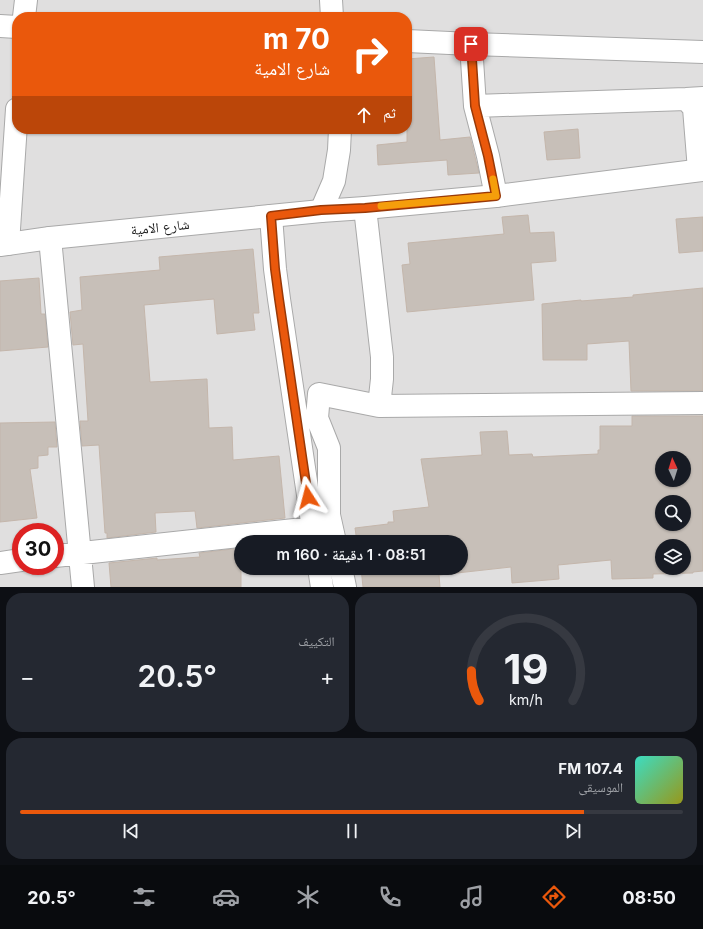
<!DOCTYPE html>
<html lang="ar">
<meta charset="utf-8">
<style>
body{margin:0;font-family:Inter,"Noto Naskh Arabic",sans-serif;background:#242831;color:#f1f3f6;direction:rtl;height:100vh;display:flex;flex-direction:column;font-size:15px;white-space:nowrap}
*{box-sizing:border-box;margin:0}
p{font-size:13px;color:#9ea1a6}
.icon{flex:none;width:22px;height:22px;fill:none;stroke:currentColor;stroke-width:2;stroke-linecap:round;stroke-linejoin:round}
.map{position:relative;height:587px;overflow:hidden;direction:ltr}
.sheet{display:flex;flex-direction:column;gap:6px;padding:6px;background:#0d0f14;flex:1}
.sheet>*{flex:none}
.banner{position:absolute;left:12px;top:12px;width:400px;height:122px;border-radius:16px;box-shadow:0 1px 3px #0004;direction:rtl;background:#ea580c;color:#fff;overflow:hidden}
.needle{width:26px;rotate:356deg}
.fabs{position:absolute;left:655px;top:451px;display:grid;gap:8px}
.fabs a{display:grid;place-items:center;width:36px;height:36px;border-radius:50%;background:#171b24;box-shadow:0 1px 3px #0004;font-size:20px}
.speed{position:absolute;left:12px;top:523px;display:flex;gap:8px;font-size:20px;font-weight:700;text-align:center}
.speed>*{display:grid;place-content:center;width:52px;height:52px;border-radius:50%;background:#171b24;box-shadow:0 1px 3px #0004;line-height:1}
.speed .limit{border:6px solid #d22;background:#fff;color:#111}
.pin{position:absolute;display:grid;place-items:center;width:34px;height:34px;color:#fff;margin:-17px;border-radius:8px;box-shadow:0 2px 6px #0006}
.me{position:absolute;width:44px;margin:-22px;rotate:351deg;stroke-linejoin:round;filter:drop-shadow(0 0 3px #0008)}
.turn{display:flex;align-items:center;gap:14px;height:84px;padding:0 16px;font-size:18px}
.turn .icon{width:52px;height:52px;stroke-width:2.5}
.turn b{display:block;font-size:28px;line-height:34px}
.then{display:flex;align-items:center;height:38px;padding:0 16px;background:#0003;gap:8px;font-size:15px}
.big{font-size:30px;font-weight:600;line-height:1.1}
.sheet .widget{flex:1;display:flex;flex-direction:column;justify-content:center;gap:6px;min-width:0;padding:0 14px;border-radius:16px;background:#242831}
.sheet .dial{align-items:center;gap:0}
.dial svg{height:104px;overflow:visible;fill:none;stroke:#363941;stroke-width:7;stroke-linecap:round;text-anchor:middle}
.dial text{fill:#f1f3f6;stroke:none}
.song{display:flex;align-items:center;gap:12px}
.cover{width:48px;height:48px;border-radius:6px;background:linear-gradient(135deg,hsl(170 70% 55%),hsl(60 70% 35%))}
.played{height:4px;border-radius:2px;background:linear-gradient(90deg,#ea580c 85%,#363941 85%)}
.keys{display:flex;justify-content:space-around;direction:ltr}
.heat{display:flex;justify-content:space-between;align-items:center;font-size:22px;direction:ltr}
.sheet .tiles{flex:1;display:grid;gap:6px;grid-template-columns:1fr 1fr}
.widget:last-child{grid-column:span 2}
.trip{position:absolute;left:234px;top:535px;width:234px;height:40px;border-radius:20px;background:#171b24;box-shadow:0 1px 3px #0004;font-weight:600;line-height:40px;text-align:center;direction:rtl}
.menu{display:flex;height:64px;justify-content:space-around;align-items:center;background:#090b0e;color:#9ea1a6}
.menu .icon{width:28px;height:28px}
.menu .current{color:#ea580c}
.menu b{font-size:18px;color:#f1f3f6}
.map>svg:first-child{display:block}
.residential{fill:#e0dfdf;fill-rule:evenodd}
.building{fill:#c7bfb8;stroke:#c4b6ab;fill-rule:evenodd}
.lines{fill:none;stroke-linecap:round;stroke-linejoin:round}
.minor-casing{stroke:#a9a9a9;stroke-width:24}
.tertiary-casing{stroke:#a9a9a9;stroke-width:24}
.minor{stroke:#fff;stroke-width:22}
.tertiary{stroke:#fff;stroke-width:22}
.route-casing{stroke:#983908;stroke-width:10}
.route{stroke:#ea580c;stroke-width:7}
.slow{stroke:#f59e0b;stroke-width:7}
.labels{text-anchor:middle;stroke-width:3;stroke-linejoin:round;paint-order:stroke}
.street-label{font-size:14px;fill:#222;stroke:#fff}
</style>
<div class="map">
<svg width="703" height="587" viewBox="0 0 703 587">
<rect width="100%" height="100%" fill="#f2efe9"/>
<path class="residential" d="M0,0H703V587H0ZM17,17H407V129H17ZM662,458H684V480H662ZM662,502H684V524H662ZM21,532H55V566H21ZM241,542H461V568H241ZM662,546H684V568H662Z"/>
<path class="building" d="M434,57L440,140L470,137L479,173L448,175L447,160L378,165L377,145L407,142V59Z
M578,129L580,158L547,160L544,132Z
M528,215L530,233L554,232L556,261L531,263L534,300L407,312L402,265L410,264L408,243L504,234L502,217Z
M703,217V251L679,253L676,219Z
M253,249L259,313H253L255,330L217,334L214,299L144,305L150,382L207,379L209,428L232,427L233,460L279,456L285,518L197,528L195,511L155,513L156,532L107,538V533H105L99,445L82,446L80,421H88L83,344L73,345L70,312L82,310L80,277L160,270L159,257Z
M39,278L41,314H45L48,347L0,351V281Z
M703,288V391H631L629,341L587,344V360H543L542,304L581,300V301L633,297V295Z
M632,416H703V571L693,572V573L653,574V578L612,579L611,560L558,565L559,579L512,583L511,567L439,575L440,587H363L361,568H461V542H357L355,528L388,524V522H394L393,511L429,507L421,459L482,455L480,432L507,431L509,455L532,454L533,457L598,454V450H600V426H632ZM662,458H684V480H662ZM662,502H684V524H662ZM662,546H684V568H662Z
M55,422L57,447H48V455L38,456V468L30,469L37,518L0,522V423Z
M241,548V587H111L109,563L157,558V560L200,557L199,553Z"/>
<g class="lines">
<defs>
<path id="minor" d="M331,0L332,17
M24,17L26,0
M0,26L17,27
M407,41L471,44L703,52
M471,44L475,106L488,156L496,196
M686,99L694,108L699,170
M475,106L686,99L703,98
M321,211L334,181L339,150L340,129
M271,216L275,269L279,299L315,542
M50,238L83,587
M8,244L17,109
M379,406L703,403
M335,542L329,515V448L317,418L319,394L379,406L382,379V357L365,208
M55,556L313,528
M0,563L21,560
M319,568L322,587
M341,568L345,587"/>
<path id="tertiary" d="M0,245L50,238L321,211L365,208L496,196L703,170"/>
</defs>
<use href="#minor" class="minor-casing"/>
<use href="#tertiary" class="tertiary-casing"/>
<use href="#minor" class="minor"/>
<use href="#tertiary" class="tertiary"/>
</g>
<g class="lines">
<defs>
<path id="route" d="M308,497L279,299L275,269L271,216L321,210L365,208L496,196L488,156L475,106L471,44"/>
</defs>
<use href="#route" class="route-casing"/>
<use href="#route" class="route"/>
<path class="slow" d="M381,206L496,196L493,179"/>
</g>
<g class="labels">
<g class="street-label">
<text transform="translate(160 227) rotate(-6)" y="5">شارع الامية</text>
</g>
</g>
</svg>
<div class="fabs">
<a><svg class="needle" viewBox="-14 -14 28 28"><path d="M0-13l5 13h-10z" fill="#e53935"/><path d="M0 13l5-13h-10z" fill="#9ea1a6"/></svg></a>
<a><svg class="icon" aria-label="search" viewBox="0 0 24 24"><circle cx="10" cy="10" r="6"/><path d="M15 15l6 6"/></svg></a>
<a><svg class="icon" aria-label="layers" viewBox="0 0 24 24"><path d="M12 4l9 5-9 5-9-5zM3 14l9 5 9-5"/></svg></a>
</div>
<div class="speed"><div class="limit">30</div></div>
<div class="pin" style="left:471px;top:44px;background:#d93025"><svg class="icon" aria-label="arrive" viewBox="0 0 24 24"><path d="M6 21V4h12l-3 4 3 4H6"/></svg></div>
<svg class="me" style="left:308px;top:497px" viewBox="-20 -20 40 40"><path d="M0-17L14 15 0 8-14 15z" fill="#ea580c" stroke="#fff" stroke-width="4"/></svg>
<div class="trip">08:51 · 1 دقيقة · 160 m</div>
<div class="banner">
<div class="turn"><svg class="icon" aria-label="right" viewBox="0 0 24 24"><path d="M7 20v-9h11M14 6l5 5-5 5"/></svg><div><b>70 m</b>شارع الامية</div></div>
<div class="then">ثم<svg class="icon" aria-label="ahead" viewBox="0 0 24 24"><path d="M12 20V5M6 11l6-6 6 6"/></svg></div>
</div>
</div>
<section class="sheet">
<div class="tiles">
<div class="widget dial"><svg viewBox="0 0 100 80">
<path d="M14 69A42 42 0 1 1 86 69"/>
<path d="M14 69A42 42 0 0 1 8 46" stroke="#ea580c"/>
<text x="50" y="56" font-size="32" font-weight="700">19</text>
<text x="50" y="72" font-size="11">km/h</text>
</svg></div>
<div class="widget"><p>التكييف</p>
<div class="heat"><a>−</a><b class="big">20.5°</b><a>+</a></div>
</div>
<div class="widget">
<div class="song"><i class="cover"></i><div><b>107.4 FM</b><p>الموسيقى</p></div></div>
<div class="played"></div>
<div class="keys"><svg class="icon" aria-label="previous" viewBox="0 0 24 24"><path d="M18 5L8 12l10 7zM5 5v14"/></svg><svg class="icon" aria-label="pause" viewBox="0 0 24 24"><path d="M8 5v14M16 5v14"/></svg><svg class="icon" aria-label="next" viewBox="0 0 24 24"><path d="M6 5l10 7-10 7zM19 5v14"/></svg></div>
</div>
</div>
</section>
<nav class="menu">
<b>08:50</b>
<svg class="icon current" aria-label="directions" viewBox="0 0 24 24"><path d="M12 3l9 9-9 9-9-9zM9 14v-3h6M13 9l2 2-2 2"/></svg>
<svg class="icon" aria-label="music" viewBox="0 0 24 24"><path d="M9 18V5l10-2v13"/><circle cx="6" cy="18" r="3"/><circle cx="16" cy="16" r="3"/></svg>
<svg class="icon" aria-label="phone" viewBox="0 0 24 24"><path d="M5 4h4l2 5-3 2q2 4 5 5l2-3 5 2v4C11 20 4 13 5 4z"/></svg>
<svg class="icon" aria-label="climate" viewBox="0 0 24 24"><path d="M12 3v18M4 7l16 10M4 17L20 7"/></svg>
<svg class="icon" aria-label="car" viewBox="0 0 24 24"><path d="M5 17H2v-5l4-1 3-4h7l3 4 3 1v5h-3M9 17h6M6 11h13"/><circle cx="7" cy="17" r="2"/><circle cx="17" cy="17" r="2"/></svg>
<svg class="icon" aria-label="filters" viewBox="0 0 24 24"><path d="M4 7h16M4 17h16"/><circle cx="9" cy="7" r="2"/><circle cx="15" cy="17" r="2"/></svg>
<b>20.5°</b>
</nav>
